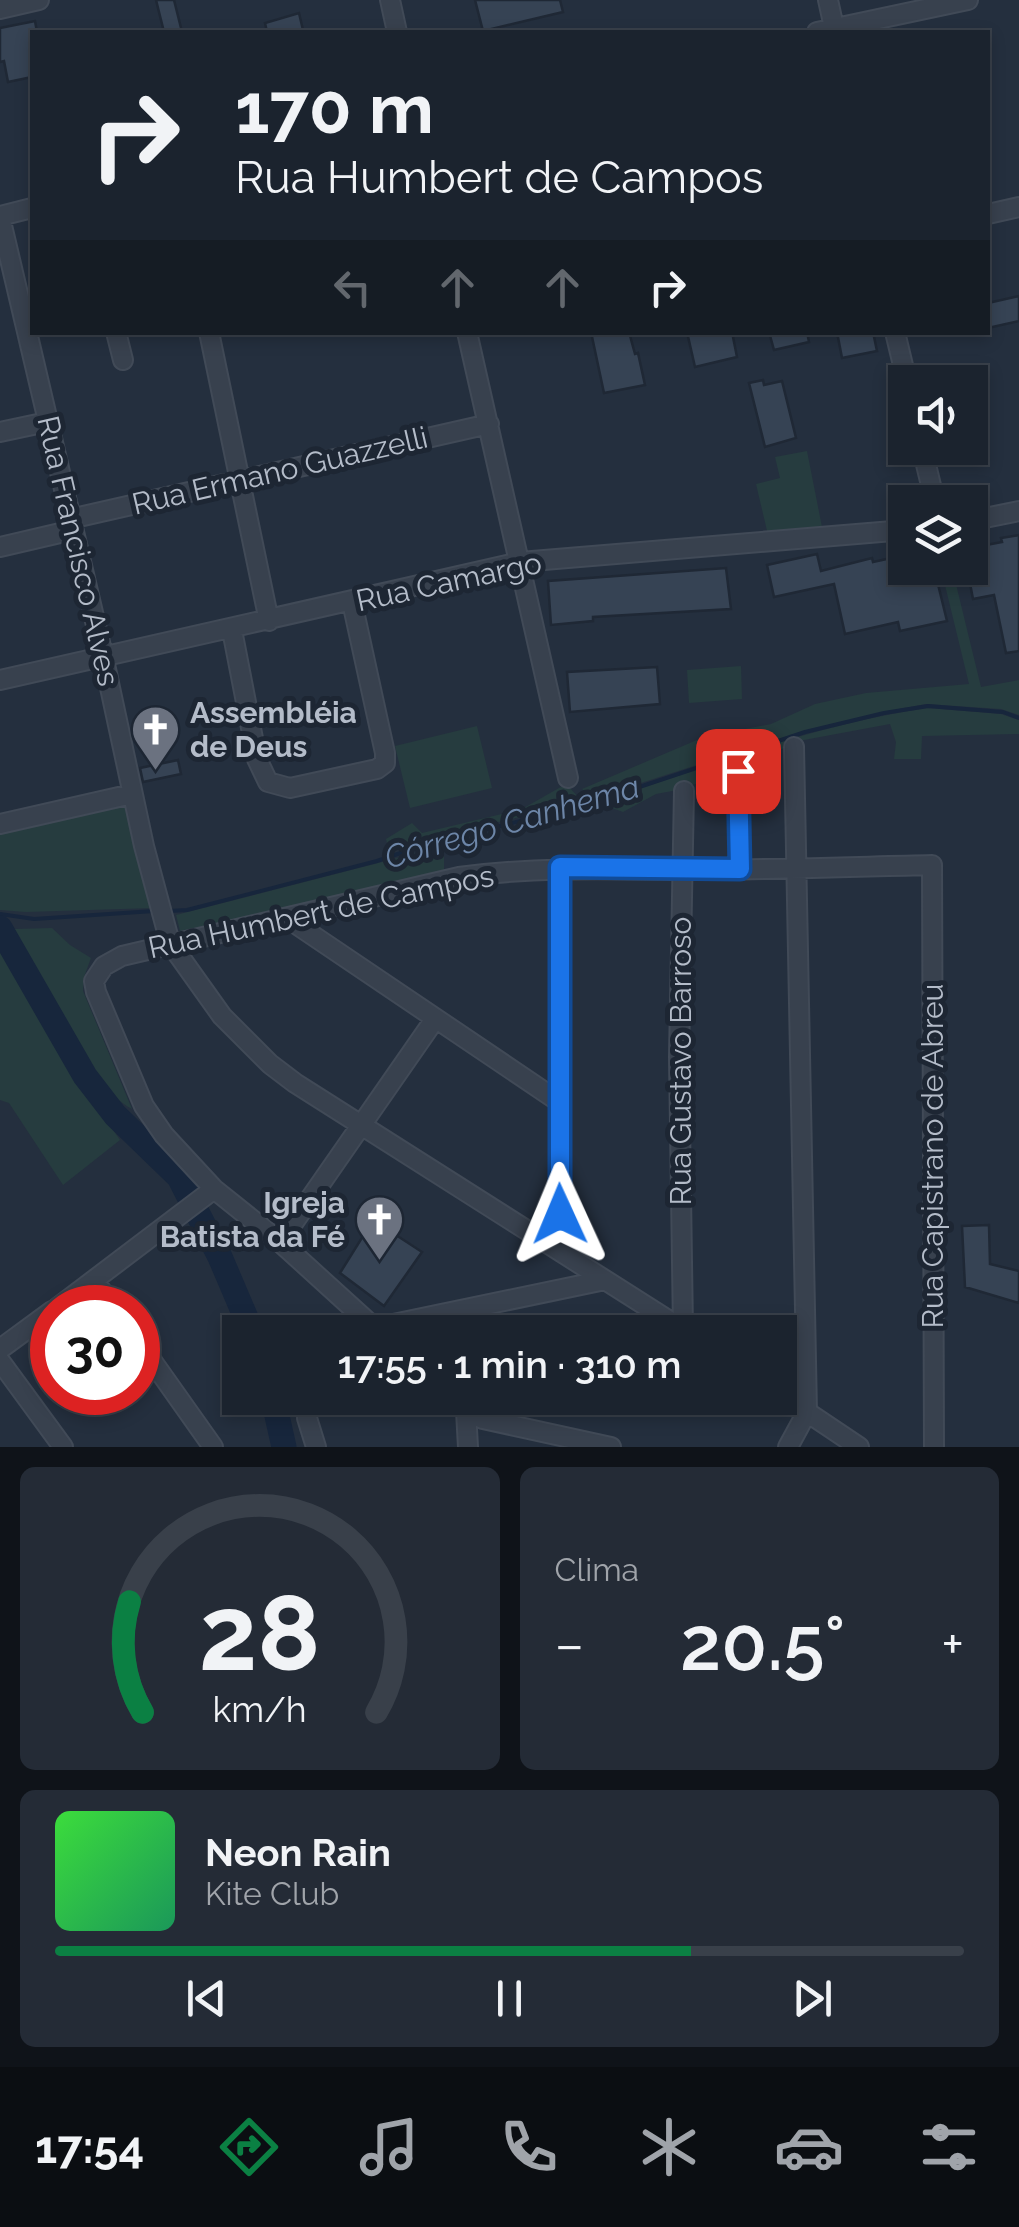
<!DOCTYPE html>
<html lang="pt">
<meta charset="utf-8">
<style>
body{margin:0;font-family:Raleway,sans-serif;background:#242b36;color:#f1f3f6;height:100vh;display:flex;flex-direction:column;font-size:38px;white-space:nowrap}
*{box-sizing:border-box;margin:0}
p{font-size:32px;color:#a0a4aa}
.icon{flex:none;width:55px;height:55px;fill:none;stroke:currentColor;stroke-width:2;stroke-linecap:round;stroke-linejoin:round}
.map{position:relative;height:1447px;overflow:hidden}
.panel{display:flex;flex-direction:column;gap:20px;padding:20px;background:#0f1319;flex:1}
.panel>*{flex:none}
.guide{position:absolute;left:30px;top:30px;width:960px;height:305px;border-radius:0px;box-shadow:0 5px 15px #0003,0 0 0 2px #39404a;background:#1b232e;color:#f1f3f6;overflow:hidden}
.tools{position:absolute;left:888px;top:365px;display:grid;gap:20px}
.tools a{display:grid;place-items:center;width:100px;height:100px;border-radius:0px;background:#1b232e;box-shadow:0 5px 15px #0003,0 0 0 2px #39404a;font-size:50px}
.speed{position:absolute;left:30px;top:1285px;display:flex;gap:20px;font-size:50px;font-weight:700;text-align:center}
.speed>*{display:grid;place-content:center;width:130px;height:130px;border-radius:50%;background:#1b232e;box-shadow:0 5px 15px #0003,0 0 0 2px #39404a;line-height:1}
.speed .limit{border:15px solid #d22;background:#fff;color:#111}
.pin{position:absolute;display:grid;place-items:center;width:85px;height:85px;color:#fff;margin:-42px;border-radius:20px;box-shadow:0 5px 15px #0006}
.me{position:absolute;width:110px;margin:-55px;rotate:359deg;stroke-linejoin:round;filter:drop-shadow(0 0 8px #0008)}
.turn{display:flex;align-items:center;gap:35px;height:210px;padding:0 40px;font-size:45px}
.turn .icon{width:130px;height:130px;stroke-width:2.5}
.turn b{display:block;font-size:70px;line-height:85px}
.lanes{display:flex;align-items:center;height:95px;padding:0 40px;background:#0003;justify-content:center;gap:50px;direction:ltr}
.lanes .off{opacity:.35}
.big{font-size:75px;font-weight:600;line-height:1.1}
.panel .card{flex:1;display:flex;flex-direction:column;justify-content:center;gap:15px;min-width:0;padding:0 35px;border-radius:15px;background:#242b36}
.panel .dial{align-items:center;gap:0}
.dial svg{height:260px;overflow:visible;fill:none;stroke:#39404a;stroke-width:7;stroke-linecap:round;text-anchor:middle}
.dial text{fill:#f1f3f6;stroke:none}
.song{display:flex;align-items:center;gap:30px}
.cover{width:120px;height:120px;border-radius:15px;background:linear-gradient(135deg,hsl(120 70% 55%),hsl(150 70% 35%))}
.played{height:10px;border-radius:5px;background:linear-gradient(90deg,#0b8043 70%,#39404a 70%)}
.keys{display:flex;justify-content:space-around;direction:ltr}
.heat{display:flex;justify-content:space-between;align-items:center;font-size:55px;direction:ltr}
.panel .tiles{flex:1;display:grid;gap:20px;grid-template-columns:1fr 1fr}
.card:last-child{grid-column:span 2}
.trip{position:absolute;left:222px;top:1315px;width:575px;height:100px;border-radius:0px;background:#1b232e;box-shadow:0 5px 15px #0003,0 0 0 2px #39404a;font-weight:600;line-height:100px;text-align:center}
.menu{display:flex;height:160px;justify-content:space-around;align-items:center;background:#0b0e12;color:#a0a4aa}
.menu .icon{width:70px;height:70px}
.menu .on{color:#0b8043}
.menu b{font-size:45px;color:#f1f3f6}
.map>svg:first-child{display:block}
.green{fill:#263c3f}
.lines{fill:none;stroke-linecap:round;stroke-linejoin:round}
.stream{stroke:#17263c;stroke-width:4}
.river{stroke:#17263c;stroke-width:25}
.building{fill:#364354;stroke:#1f2835;stroke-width:2.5}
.minor-casing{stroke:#414a57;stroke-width:22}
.minor{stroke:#38414e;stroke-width:18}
.route-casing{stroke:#114b97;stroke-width:25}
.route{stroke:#1a73e8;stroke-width:18}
.labels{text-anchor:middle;stroke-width:10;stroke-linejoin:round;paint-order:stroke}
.street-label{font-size:30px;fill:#b4bcc9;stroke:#1d2633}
.poi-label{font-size:30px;font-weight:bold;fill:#b4bcc9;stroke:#1d2633;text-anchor:start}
.water-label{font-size:32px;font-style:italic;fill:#6d86a8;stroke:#1d2633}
</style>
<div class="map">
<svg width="1019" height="1447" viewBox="0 0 1019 1447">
<rect width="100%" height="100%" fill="#242f3e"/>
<path class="green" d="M807,451L823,532L768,535L756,484L780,478L775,457Z
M955,580L981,687L1019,680V715L1001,709L926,704L883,712L803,731L594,798L582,789L704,737L771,724L815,704L866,693L969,684L944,581Z
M741,666L742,699L689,703L687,670Z
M928,708L1001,714L1019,720V734L922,736L921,759H894L896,742L890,724L804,740L683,789L656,794L623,812L598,803C707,767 815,724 928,708Z
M477,726L492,788L410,808L395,746Z
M566,784L583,802L427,839L389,852L386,839L412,823L422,833L522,809Z
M132,801L154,908L26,912L0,910V832Z
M444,846V875L180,931L176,915Z
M52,928L70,945L91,958L84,977L83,991L132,1109C85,1085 42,976 14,929Z
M0,935L11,961L86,1091L120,1140L63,1185L9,1103L0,1100Z"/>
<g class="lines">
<path class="stream" d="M169,911L187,910L377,861L427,844L585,805L805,732L884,713L928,706L1003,712L1019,718
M0,914L34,919L154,911"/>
<path class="river" d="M0,928L85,1076L115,1115L179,1177L220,1257L252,1332
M273,1398L284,1447"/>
</g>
<path class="building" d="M156,0H174L182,32H164Z
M475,0H560L563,12L483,31Z
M299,13L303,30L267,32L265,23Z
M35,21L37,32H32V77L8,82L4,61L0,62V28Z
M1019,296V321L988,328V303Z
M591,332H629L635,354L638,353L645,385L604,393Z
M687,332H732L737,357L695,367Z
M769,332H807L809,342L774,350Z
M837,332H873L877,351L842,358Z
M763,380L764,385L782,381L796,438L765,447L749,383Z
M1019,535V651L1006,653L994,595L973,599L967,568H970V548L1002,542L1001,538Z
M817,554L821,571L872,558L873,562L905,555V568H934L947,621L900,631L898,622L845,634L834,584L774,597L767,565Z
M726,568L731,609L593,617V621L551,625L548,581Z
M657,667L660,704L570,712L567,672Z
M178,760L181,774L143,782L140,768Z
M373,1220L422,1252L384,1306L340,1273Z
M989,1225L990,1264L1019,1271V1303L965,1287L962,1226Z"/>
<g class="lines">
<defs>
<path id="minor" d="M390,0L397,32
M828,0L835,32
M0,9L39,0
M817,32L968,0
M988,214L1019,207
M0,216L32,208
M0,217L103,655L144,846L170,943L222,1016L270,1064L295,1083L687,1332
M116,332L123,360
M209,332L269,621
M467,332L568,778
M895,332L907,382
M0,432L47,422
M922,448L935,502
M70,519L489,424
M970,521L1019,511
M0,547L73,530
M232,630L257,759L268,782L290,788L377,769L385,763V753L352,602
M0,680L520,562L905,530
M738,771L740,869
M0,824L132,794
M559,867L561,1252
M287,918L558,1101
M280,1242L435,1019
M94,1280L113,1308
M57,1308L214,1189
M374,1328L605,1280
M683,1330L679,1057L684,791
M379,1332L280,1242L214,1189L164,1135L144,1106L96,992L94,981L104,966L122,956L459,877C533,867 605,869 680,870C764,870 848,867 932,865L934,1447
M138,1341L213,1447
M0,1349L52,1311
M0,1361L63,1447
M780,1394L859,1447
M448,1398L466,1411L483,1419L611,1447
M466,1411L468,1447
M307,1418L316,1447
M788,1447L807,1412L794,747"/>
</defs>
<use href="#minor" class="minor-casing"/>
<use href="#minor" class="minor"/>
</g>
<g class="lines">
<defs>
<path id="route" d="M560,1214V867L740,869L738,771"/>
</defs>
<use href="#route" class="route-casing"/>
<use href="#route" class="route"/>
</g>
<defs>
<symbol id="church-pin" viewBox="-11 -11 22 30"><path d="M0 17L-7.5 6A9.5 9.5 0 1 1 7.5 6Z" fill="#6b7280" stroke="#1d2633"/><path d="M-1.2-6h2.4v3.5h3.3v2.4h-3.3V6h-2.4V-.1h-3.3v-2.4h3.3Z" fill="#fff"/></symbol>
</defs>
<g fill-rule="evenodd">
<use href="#church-pin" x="128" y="702" width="55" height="75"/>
<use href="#church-pin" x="352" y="1192" width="55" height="75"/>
</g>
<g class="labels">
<g class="street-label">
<text transform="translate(280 471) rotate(-13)" y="10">Rua Ermano Guazzelli</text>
<text transform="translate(78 551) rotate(77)" y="10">Rua Francisco Alves</text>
<text transform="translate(449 582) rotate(-12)" y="10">Rua Camargo</text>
<text transform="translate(321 912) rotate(-12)" y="10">Rua Humbert de Campos</text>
<text transform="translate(681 1061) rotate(-90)" y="10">Rua Gustavo Barroso</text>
<text transform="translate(933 1156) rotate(-90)" y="10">Rua Capistrano de Abreu</text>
</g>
<g class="poi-label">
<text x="190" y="723">Assembléia<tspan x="190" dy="34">de Deus</tspan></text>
<text x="345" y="1213" text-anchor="end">Igreja<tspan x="345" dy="34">Batista da Fé</tspan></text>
</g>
<g class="water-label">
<text transform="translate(512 822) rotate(-16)" y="11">Córrego Canhema</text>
</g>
</g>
</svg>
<div class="tools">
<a><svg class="icon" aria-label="sound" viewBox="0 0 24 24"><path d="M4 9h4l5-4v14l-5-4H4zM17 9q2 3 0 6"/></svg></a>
<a><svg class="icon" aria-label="layers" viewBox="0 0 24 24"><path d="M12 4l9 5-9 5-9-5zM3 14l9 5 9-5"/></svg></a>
</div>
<div class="speed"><div class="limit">30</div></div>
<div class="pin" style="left:738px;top:771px;background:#d93025"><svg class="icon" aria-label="arrive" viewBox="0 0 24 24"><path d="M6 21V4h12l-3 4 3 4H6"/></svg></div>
<svg class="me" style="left:560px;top:1214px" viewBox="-20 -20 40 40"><path d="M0-17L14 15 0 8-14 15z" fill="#1a73e8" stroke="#fff" stroke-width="4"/></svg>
<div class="trip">17:55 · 1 min · 310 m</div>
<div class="guide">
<div class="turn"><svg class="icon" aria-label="right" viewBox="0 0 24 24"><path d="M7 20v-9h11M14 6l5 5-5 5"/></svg><div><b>170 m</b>Rua Humbert de Campos</div></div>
<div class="lanes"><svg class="icon off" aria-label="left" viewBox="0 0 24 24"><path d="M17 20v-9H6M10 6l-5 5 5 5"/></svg><svg class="icon off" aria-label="ahead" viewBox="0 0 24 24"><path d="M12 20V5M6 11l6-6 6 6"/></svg><svg class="icon off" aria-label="ahead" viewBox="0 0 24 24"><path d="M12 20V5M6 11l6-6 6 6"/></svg><svg class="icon" aria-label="right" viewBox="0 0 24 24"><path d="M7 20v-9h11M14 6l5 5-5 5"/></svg></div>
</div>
</div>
<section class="panel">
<div class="tiles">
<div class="card dial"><svg viewBox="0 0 100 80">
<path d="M14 69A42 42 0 1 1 86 69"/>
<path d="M14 69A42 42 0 0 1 10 35" stroke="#0b8043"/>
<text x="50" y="56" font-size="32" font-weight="700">28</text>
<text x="50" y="72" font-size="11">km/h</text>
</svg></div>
<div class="card"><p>Clima</p>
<div class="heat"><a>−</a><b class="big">20.5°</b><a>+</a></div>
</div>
<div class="card">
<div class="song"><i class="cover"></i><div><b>Neon Rain</b><p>Kite Club</p></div></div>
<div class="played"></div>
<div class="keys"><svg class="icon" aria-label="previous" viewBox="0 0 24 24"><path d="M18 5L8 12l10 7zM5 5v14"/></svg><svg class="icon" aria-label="pause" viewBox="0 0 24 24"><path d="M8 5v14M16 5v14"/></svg><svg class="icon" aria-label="next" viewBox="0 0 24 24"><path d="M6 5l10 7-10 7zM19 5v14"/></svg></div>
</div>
</div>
</section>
<nav class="menu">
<b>17:54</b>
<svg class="icon on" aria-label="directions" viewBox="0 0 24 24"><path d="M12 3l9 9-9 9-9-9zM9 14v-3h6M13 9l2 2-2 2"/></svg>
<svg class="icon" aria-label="music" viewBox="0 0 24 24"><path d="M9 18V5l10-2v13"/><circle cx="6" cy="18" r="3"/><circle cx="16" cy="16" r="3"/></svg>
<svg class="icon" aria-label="phone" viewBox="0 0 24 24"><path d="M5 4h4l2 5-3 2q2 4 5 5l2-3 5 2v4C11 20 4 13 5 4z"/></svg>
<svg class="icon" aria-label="climate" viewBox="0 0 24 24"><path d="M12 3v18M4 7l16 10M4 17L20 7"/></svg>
<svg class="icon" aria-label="car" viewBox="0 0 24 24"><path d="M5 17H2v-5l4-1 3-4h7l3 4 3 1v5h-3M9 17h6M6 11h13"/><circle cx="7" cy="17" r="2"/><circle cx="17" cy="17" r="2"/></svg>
<svg class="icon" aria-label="filters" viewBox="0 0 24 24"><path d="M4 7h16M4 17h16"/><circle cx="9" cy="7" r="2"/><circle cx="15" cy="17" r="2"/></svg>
</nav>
